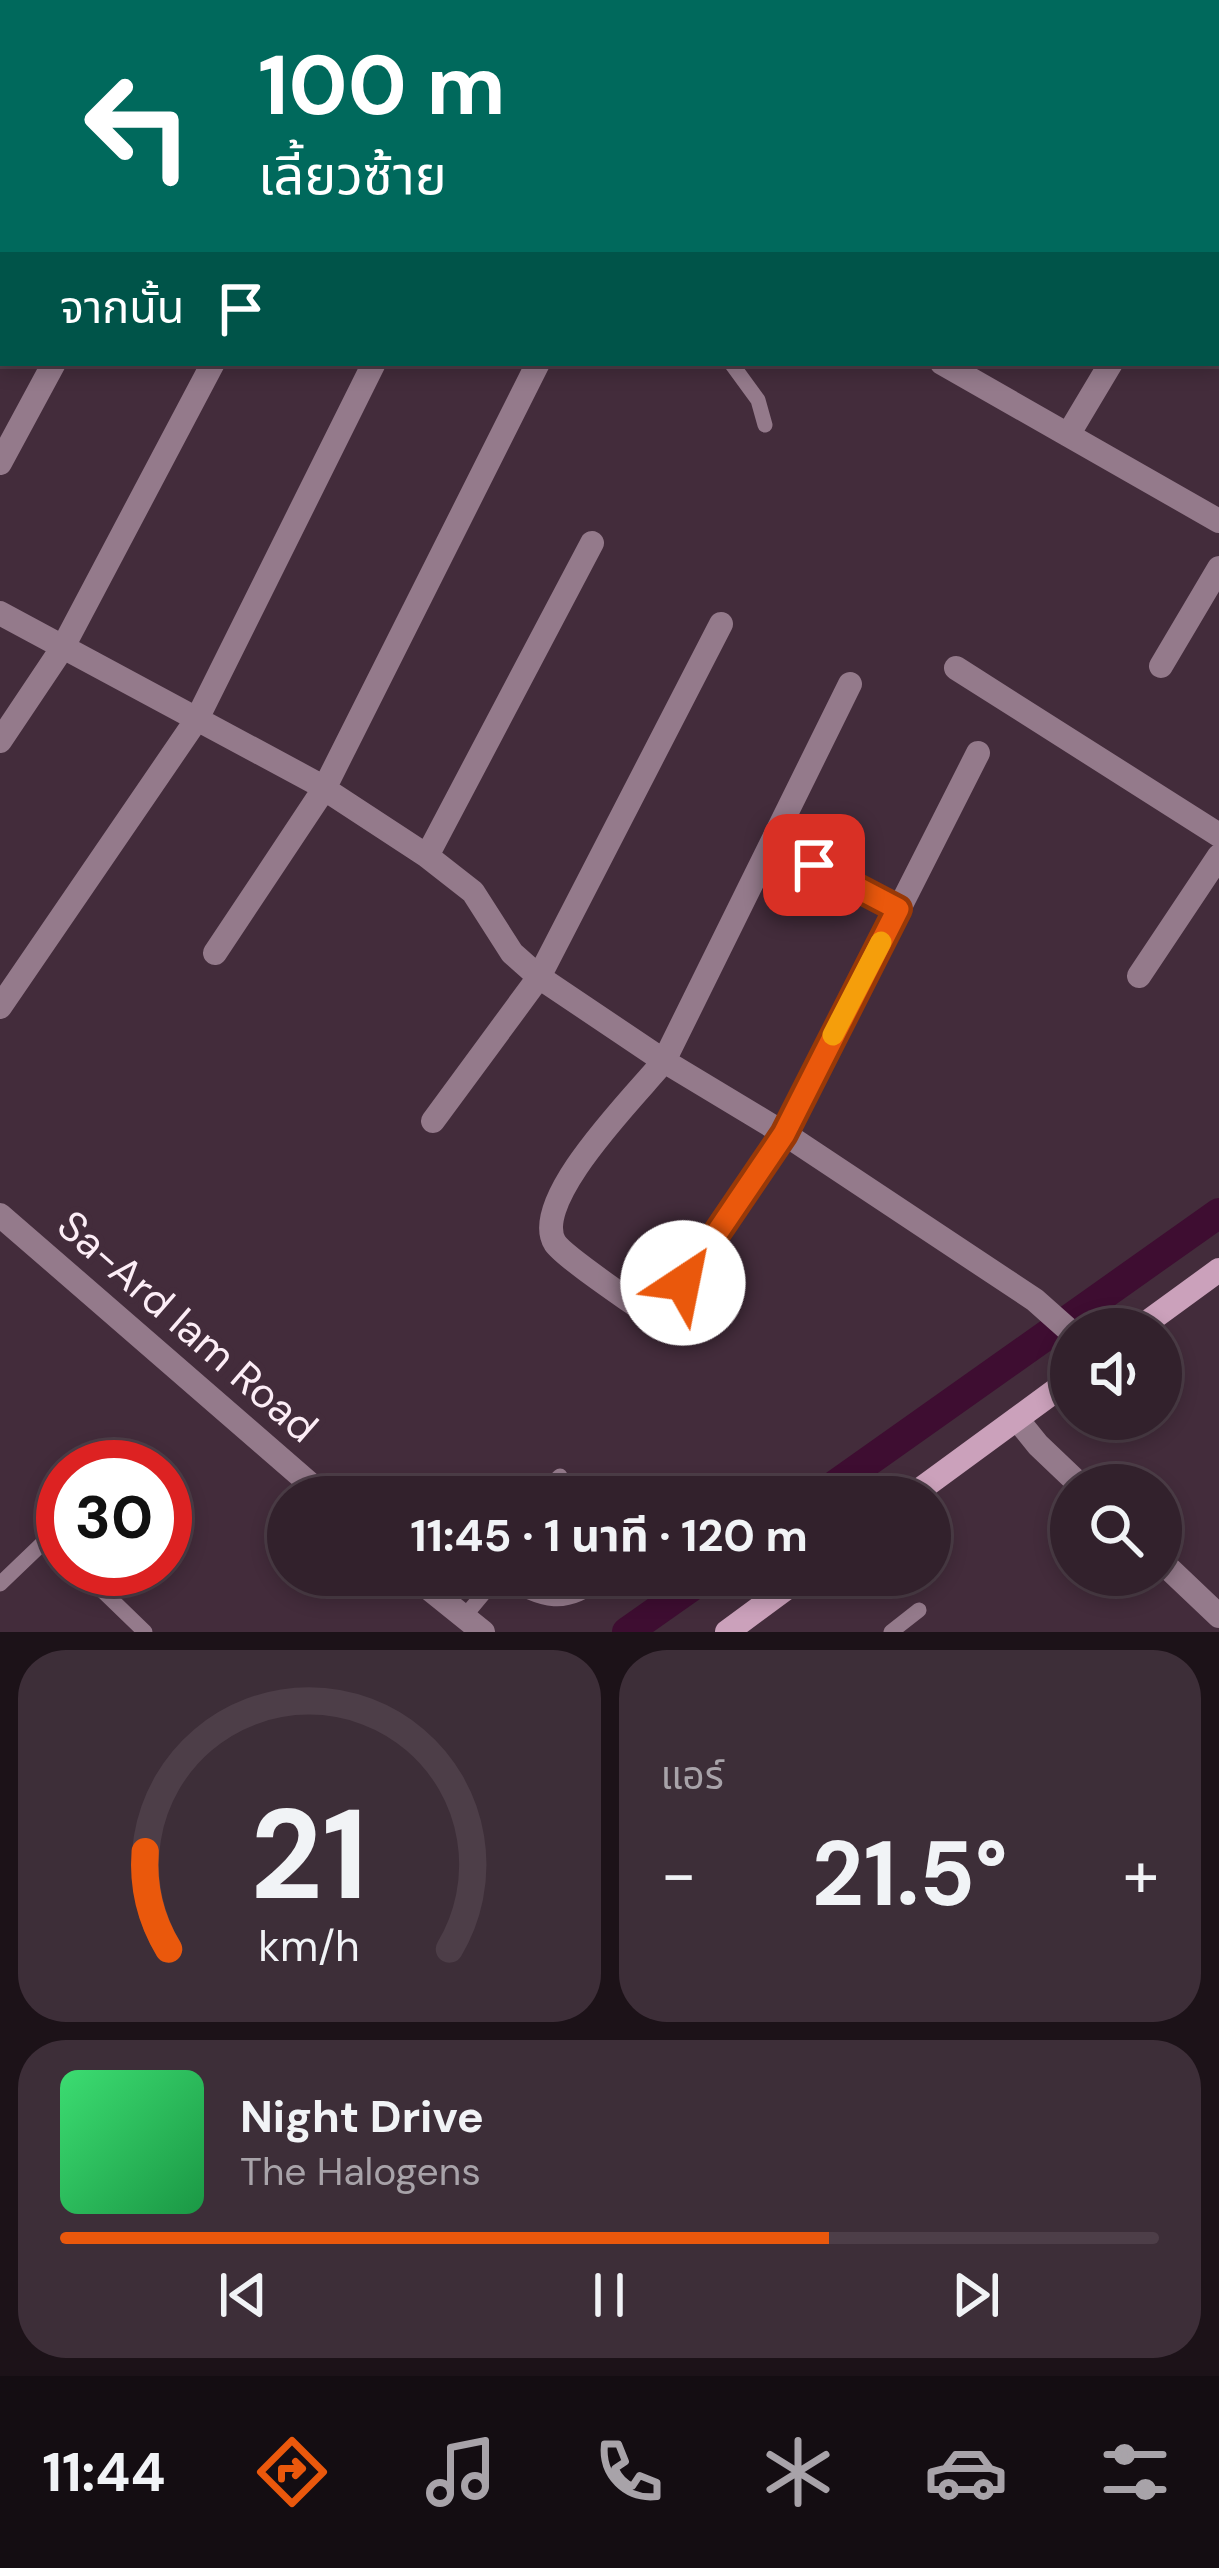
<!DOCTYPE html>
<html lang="th">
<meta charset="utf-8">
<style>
body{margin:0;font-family:"DM Sans","Noto Sans Thai",sans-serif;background:#3d2e38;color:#f1f3f6;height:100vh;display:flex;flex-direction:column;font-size:45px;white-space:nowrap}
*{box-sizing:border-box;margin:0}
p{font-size:39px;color:#a8a3a9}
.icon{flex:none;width:66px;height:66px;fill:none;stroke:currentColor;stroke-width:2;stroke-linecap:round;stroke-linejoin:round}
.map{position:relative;height:1632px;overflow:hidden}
.panel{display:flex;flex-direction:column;gap:18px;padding:18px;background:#1c1218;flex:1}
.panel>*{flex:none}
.hud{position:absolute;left:0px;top:0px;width:1221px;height:366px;box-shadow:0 6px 18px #0003,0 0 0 3px #4d3e48;background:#00695c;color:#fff;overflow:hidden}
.fabs{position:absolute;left:1050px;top:1308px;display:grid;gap:24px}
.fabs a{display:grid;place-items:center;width:132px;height:132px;border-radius:50%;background:#32212c;box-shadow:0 6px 18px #0003,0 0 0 3px #4d3e48;font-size:60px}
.speed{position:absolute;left:36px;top:1440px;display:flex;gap:24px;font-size:60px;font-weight:700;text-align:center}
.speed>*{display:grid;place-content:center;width:156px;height:156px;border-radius:50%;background:#32212c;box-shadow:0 6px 18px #0003,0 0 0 3px #4d3e48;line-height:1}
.speed .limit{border:18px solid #d22;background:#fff;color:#111}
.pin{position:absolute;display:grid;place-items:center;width:102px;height:102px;color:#fff;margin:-51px;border-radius:24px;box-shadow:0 6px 18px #0006}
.me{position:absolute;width:132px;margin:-66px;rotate:34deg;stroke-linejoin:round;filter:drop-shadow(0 0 9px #0008)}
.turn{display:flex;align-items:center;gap:42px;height:252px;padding:0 60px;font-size:54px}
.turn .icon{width:156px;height:156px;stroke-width:2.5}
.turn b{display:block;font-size:84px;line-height:102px}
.then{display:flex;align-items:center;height:114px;padding:0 60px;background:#0003;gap:24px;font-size:45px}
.big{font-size:90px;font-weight:700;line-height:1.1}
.panel .widget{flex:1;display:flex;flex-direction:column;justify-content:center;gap:18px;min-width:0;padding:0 42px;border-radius:48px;background:#3d2e38}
.panel .dial{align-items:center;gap:0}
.dial svg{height:312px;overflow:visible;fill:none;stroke:#4d3e48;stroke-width:7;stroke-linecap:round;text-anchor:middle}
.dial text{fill:#f1f3f6;stroke:none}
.song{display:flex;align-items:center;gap:36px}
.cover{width:144px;height:144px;border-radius:18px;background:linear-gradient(135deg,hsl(140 70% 55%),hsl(140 70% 35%))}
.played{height:12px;border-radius:6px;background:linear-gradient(90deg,#ea580c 70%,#4d3e48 70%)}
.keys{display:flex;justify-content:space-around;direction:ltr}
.heat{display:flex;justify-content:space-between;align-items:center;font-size:66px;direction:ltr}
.panel .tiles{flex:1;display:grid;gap:18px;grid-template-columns:1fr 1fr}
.widget:last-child{grid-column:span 2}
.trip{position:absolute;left:267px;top:1476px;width:684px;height:120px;border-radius:60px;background:#32212c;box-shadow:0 6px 18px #0003,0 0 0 3px #4d3e48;font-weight:700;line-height:120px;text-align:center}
.tabs{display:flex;height:192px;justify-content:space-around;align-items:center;background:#140d12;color:#a8a3a9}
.tabs .icon{width:84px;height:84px}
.tabs .current{color:#ea580c}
.tabs b{font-size:54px;color:#f1f3f6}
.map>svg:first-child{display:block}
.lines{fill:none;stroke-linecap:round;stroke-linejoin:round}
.canal{stroke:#3e0d31;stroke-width:30}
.lane{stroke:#947a8b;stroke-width:15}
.street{stroke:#947a8b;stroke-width:24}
.secondary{stroke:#cba1bb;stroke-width:24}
.route-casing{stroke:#983908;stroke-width:30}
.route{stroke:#ea580c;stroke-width:21}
.slow{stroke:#f59e0b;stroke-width:21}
.labels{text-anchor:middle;stroke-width:12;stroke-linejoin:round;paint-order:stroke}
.street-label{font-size:42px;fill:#fcedf6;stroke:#432c3b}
</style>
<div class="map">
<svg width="1219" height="1632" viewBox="0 0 1219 1632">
<rect width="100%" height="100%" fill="#432c3b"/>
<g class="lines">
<path class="canal" d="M818,1497L1219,1213
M627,1632L708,1575"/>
<path class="lane" d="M731,363L758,400L765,425
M538,1497L560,1476
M80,1569L145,1632
M498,1576C545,1602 564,1611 608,1575
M0,1584L48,1538L63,1553
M464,1617L499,1575
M891,1632L919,1610"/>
<path class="street" d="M178,0L182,3
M888,0L893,3
M731,3V0
M1056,3L1057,0
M1218,17L1219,15
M1218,189L1219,190
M942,363L1219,521
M1068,435L1111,363
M0,463L54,363
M0,613L314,782L427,856L473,892L512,953L539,977L664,1061L850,684
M1161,666L1219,568
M956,668L1219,835
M0,741L63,647L213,363
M978,753L785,1134L1035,1300L1071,1332
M772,843L898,909
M427,856L592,543
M215,953L324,789L538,363
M1139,976L1219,856
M0,1007L197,719L374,363
M664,1061L785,1134L658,1321C638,1306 565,1258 555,1243C529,1201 637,1094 664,1061Z
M433,1121L539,977L721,624
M0,1215L325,1497
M1017,1419L1038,1445L1080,1485
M1161,1561L1219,1616
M412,1575L483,1632"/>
<path class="secondary" d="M1138,1329L1219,1270
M910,1497L1071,1379
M727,1632L804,1575"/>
</g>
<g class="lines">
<defs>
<path id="route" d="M683,1283L784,1134L898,909L814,865"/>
</defs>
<use href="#route" class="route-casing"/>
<use href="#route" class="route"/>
<path class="slow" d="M833,1035L881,942"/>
</g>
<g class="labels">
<g class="street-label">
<text transform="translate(188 1326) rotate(41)" y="15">Sa-Ard Iam Road</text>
</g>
</g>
</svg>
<div class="fabs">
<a><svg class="icon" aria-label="sound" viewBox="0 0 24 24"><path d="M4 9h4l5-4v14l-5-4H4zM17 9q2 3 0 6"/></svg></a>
<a><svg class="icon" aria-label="search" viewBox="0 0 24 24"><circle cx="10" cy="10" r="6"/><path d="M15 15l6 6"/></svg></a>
</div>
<div class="speed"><div class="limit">30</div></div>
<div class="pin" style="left:814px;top:865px;background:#d93025"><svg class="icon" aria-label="arrive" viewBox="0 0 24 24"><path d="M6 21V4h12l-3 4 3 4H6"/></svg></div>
<svg class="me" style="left:683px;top:1283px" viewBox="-20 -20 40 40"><circle r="19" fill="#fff"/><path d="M0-13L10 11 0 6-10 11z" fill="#ea580c"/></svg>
<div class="trip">11:45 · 1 นาที · 120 m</div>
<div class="hud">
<div class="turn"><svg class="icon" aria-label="left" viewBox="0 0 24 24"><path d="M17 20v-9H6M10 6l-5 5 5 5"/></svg><div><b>100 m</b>เลี้ยวซ้าย</div></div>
<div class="then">จากนั้น<svg class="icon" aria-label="arrive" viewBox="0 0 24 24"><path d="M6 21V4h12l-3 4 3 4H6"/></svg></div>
</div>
</div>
<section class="panel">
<div class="tiles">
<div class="widget dial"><svg viewBox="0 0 100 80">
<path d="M14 69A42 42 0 1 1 86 69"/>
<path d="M14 69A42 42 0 0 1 8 44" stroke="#ea580c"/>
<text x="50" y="56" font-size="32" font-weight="700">21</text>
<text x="50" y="72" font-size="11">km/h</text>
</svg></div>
<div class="widget"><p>แอร์</p>
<div class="heat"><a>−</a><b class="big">21.5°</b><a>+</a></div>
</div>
<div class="widget">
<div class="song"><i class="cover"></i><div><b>Night Drive</b><p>The Halogens</p></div></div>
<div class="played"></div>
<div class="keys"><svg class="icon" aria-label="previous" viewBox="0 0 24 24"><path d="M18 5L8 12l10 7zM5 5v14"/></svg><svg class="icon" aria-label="pause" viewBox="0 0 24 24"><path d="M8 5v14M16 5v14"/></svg><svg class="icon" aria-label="next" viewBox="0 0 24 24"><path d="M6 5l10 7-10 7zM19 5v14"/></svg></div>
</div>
</div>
</section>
<nav class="tabs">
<b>11:44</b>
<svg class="icon current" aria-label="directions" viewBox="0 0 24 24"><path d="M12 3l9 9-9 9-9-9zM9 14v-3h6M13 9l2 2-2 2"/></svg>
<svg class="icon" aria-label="music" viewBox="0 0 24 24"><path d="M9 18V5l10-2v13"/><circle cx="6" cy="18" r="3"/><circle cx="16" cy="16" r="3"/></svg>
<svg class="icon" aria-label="phone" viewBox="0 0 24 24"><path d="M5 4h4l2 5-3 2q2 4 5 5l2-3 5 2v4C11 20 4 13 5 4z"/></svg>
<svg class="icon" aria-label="climate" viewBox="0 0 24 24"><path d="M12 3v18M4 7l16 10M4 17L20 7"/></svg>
<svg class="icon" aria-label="car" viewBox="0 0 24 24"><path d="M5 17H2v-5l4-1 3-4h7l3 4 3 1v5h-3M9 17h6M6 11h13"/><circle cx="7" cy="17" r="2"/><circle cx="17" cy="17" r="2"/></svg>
<svg class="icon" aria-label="filters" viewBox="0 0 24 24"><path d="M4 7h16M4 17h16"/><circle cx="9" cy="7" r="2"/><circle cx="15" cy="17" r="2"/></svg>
</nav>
